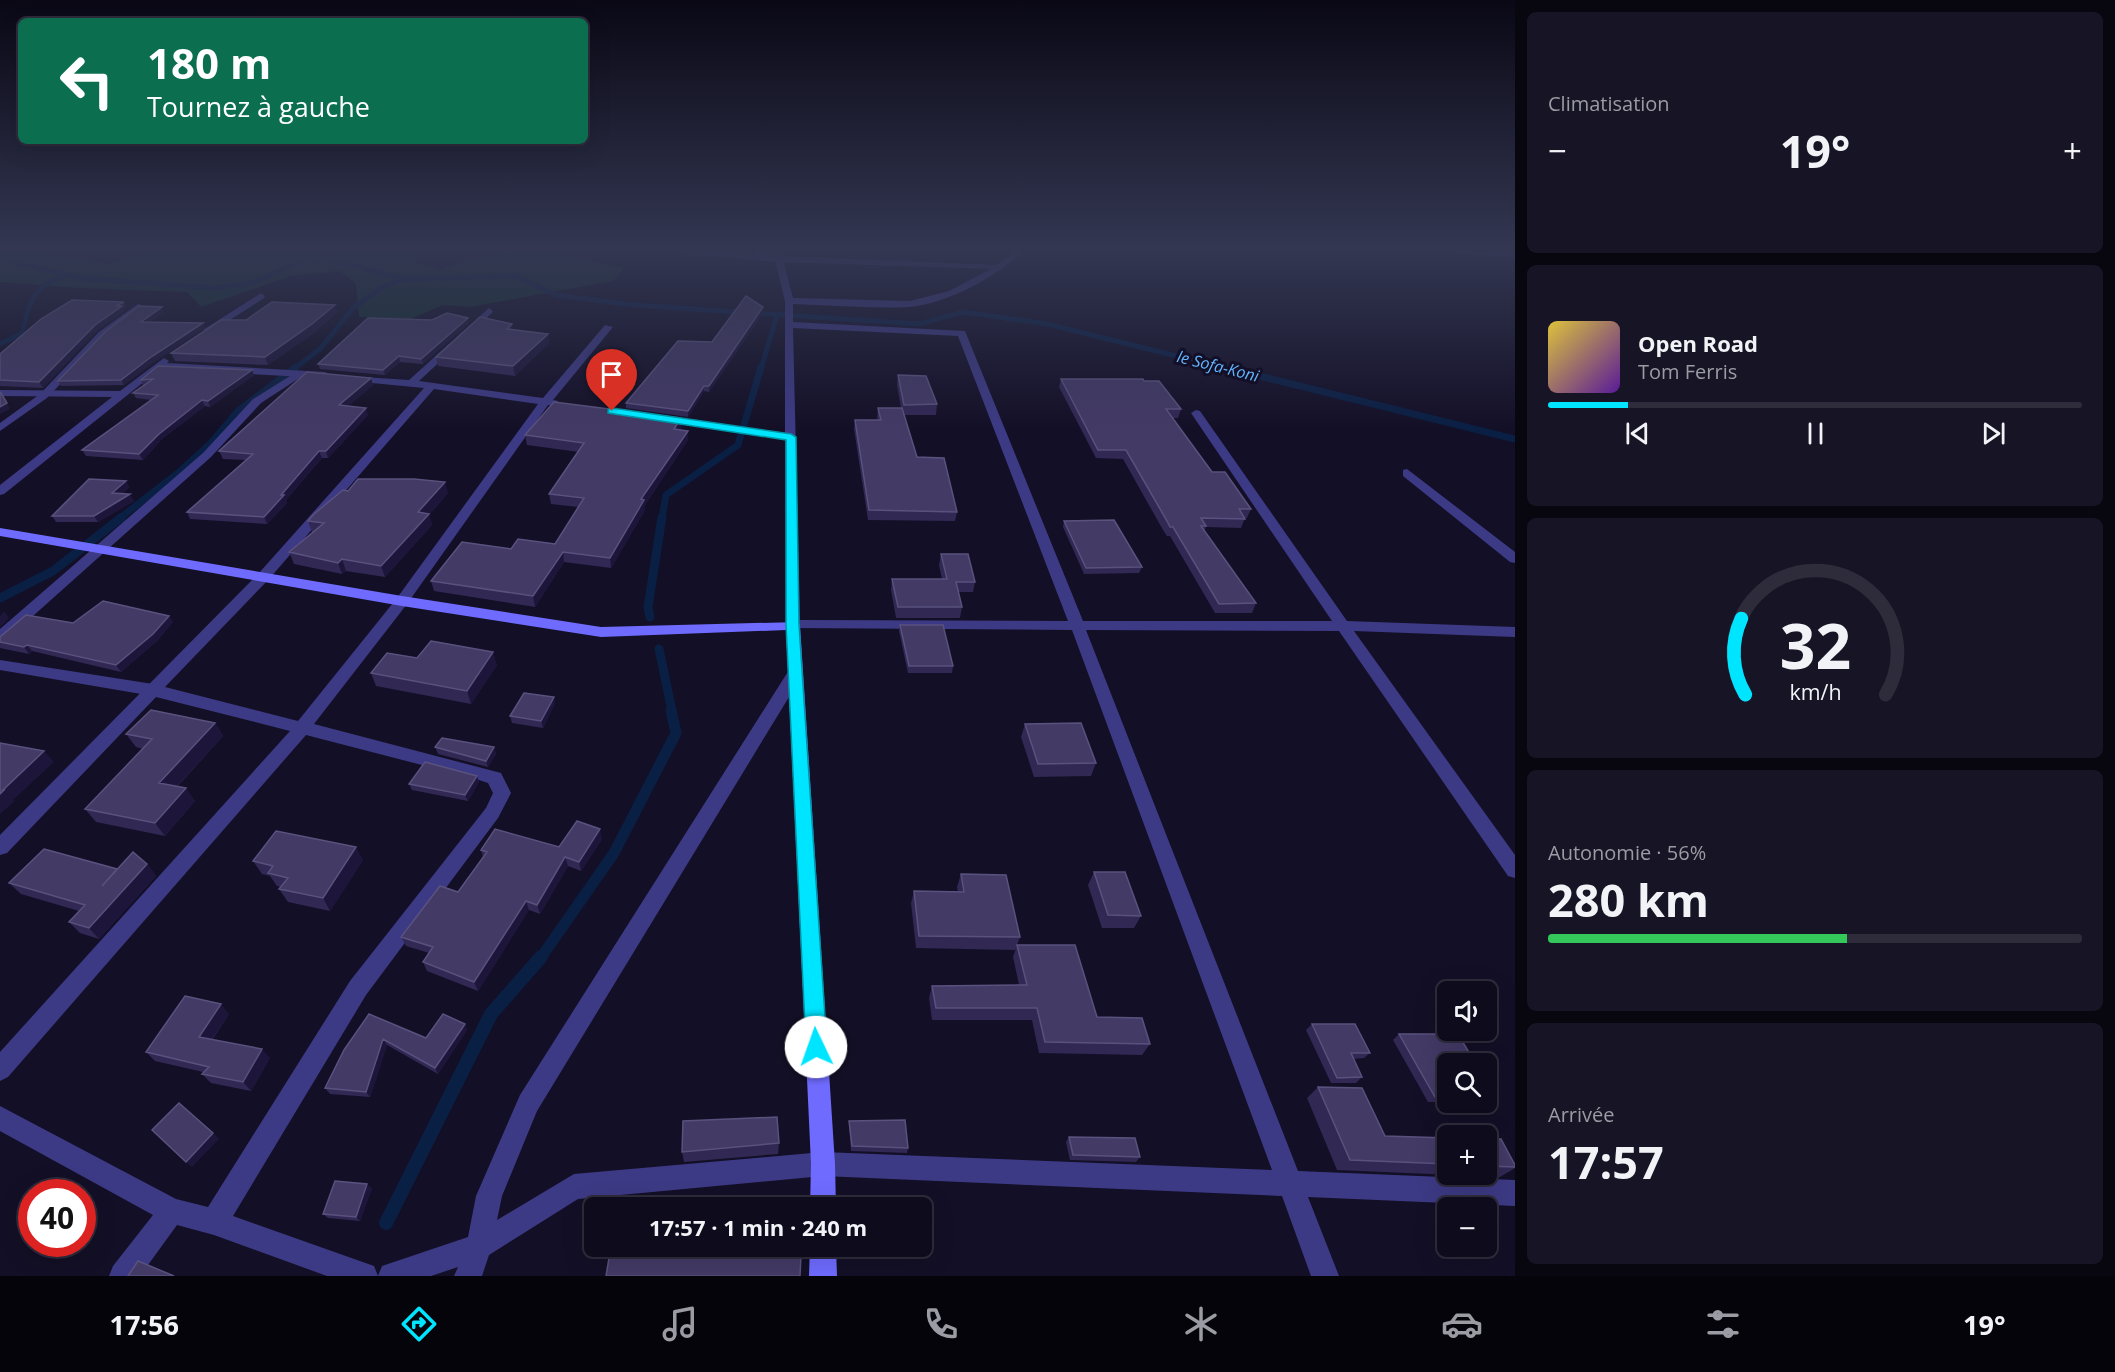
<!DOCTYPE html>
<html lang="fr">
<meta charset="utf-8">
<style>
body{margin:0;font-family:"Open Sans",sans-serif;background:#171425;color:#f1f3f6;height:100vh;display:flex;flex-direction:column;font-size:22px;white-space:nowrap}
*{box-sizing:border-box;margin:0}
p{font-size:20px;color:#9b9ba3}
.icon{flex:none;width:33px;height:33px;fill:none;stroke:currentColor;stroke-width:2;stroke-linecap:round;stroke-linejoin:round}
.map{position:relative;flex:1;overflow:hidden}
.sheet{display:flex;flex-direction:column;gap:12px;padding:12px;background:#08060f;width:600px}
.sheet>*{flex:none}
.hud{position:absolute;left:18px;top:18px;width:570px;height:126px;border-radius:9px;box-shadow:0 6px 24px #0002,0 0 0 2px #2e2b3b;background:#0b6e4f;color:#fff;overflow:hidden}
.controls{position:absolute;left:1437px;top:981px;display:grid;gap:12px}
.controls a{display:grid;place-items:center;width:60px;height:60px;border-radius:9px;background:#0e0b1c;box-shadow:0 6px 24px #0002,0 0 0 2px #2e2b3b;font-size:30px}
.speed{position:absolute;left:18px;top:1179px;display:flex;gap:12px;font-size:30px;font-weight:700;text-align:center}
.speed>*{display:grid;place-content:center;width:78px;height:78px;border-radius:50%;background:#0e0b1c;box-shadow:0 6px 24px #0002,0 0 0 2px #2e2b3b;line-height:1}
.speed .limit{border:9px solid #d22;background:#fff;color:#111}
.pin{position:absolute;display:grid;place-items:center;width:51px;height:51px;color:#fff;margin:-62px -26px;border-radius:50% 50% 50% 0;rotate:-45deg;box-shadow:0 0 6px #0007}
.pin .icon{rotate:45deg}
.me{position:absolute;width:66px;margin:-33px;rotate:357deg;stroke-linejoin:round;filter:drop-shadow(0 0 4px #0008)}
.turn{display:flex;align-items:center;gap:21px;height:126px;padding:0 30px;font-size:27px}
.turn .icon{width:78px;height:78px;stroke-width:2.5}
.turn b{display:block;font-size:42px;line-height:51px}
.big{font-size:45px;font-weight:700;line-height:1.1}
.sheet .card{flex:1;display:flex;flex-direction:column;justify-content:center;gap:9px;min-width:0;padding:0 21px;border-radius:9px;background:#171425}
.sheet .dial{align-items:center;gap:0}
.dial svg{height:156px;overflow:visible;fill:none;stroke:#2e2b3b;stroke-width:7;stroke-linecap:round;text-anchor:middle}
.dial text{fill:#f1f3f6;stroke:none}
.song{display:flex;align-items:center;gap:18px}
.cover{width:72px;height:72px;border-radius:9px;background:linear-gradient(135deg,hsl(50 70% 55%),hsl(270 70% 35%))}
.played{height:6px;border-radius:3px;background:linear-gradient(90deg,#00e5ff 15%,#2e2b3b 15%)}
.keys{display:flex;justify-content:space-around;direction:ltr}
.heat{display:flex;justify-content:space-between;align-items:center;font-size:33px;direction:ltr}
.charge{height:9px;border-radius:4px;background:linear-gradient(90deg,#34c759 56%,#2e2b3b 0)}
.trip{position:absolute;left:584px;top:1197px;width:348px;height:60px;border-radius:9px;background:#0e0b1c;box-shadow:0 6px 24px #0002,0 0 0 2px #2e2b3b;font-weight:700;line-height:60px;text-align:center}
.tab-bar{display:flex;height:96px;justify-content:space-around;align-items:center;background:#06040b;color:#9b9ba3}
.tab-bar .icon{width:42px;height:42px}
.tab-bar .selected{color:#00e5ff}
.tab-bar b{font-size:27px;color:#f1f3f6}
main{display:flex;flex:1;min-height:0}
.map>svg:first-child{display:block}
.green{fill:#12302f}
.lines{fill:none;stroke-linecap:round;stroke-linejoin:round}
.stream-far4{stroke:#0a1f44;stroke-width:5}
.stream-far3{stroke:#0a1f44;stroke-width:7}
.stream-far2{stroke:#0a1f44;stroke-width:9}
.stream-far1{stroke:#0a1f44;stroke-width:11}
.stream{stroke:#0a1f44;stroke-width:14}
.lane{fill:#3d3a85;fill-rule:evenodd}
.street{fill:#3d3a85;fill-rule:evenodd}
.secondary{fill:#6f6bff;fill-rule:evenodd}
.wall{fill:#312854}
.shaded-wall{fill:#1d163a}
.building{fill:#433a66;stroke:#5a527e;stroke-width:1.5}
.route{fill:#00e5ff;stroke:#0095a6;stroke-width:1.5}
.labels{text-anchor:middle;stroke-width:6;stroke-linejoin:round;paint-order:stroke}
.far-water-label{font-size:16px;font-style:italic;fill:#62b6ff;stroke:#130f26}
</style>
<main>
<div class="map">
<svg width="1515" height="1276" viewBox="0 0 1515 1276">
<rect width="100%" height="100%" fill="#130f26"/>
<path class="green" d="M0,251H28L109,264L153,251H427L415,262L441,269L496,251H542L624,268L613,281L470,307L443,305L411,319L359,317L356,284L340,271L291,276L201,307L187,292L81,288L0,282Z"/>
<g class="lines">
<path class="stream-far4" d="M0,259L80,278L213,288L253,283L301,260L329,258L403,279L516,276L556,295L633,305L919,324L963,312L1047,324L1229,369
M0,344L22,333C30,302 31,287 64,276
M294,369L321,348L353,308L381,288L403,279
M761,369L777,315"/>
<path class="stream-far3" d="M1223,367L1515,439
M120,518L178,473L211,443L238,411L296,367
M662,518L666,495L738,445L761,367"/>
<path class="stream-far2" d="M0,598L53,571L122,517
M650,617L648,607L662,517
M659,649L672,711"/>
<path class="stream-far1" d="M540,959L614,853L676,733L671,710"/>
<path class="stream" d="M386,1223L491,1014L541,957"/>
<path class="lane" d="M654,251L999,265L1003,267L999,269L779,262Z
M138,304L145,306L106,336L47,398L0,431V423L40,394L99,332Z
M298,371L307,373L261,403L211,457L5,641L0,642V629L203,453L253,399Z
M0,660L153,684L159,686L161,690L159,694L153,696L0,670Z"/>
<path class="street" d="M759,251H776L783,260L793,298L910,301L949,291L991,269L1015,251H1024C996,277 947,304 909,307C871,309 831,305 793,304V322L965,331L1083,621H1332L1191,413L1196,410L1200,411L1347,621L1515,627V637L1354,631L1515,855V878L1508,876L1339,631L1086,630L1298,1171L1515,1180V1206L1308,1197L1339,1276H1311L1282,1196L823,1176L578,1199L489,1255L482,1276H454L458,1267L431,1276H378L382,1266L468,1237L476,1196L520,1095L789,670H801L803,674L537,1111L502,1196L497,1220L574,1174L823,1152L1272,1170L1072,630L788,628L786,625L785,440L661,421L656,418L661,415L785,433V301L775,260L768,252L756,260L749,258ZM793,328L958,336L1068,621L800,620Z
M1450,251L1515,253V257L1454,253Z
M261,293L265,296L264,298L211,332L203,330Z
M489,308L493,311L492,313L419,381L543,398L605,325L613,327L553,400L558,401V405H548L407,604L314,724L501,773L511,793L498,818L366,995L233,1216L374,1266L378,1276H327L214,1235L177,1225L140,1276H109L113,1266L153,1215L0,1131V1106L176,1199L208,1207L350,981L486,808L493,793L488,783L476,779L306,735L8,1077L0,1081V1052L290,731L156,697L7,853L0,855V835L259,573L424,388L351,381L347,380V376L409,380ZM434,389L538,404L397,598L298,721L165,687L269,579Z
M164,358L169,361L167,363L325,372L330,375L325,378L160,369L4,494L0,495V485L112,397L0,396V390L120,391Z
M1407,469L1515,552V563L1510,562L1403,476V470Z"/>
<path class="secondary" d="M0,528L402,596L601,627L798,622L800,625L835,1164L836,1208H810L811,1164L786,630L601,637L402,606L0,536Z
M810,1246H836L837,1276H809Z"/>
</g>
<path class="wall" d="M124,302L127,307L123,309L124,311L97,330L43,388L0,386V354Z
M164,312L151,322L205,328L154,362L124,385L61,386L58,381Z
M337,312L315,332L268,365L175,361L171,353L246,320Z
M763,313L709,392L704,391L688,417L626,408V403L712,342Z
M469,323L423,364L400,362L385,375L320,369L318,364Z
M513,330L549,343L515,376L438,366L436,357Z
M252,370L254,375L210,407L205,406L162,439L143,460L86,456L82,450L151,400L136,398L133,393L143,385L141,380Z
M898,375L937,404L936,415H904L917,457L957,512L955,521L868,520L854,429L855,420H878L877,417L878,408H901L897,385Z
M371,378L373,385L348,406L368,415L328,458H322L286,500L287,503L267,524L190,519L187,512L246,460L223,459L219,451Z
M1061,379L1144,381L1181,409L1178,418H1172L1212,472L1251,509L1247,518H1245L1241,528L1206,527L1204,531L1256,603L1252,613H1215L1170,536H1167L1163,530L1123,459L1096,458L1059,387Z
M682,427L680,430L688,431V440L645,505V510L611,568L564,562L535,607L434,591L431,581L511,549L555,544L578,507L551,504L549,494L579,452L527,445L525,435Z
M126,481L129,487L122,494L134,501L98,522H56L52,516Z
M348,491L448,493L429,515L432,525L385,577L346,571L342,574L294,564L289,552L312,533L308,521Z
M1064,521L1142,567L1139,573L1084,574L1063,527Z
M941,554L975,582L973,592H958L962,607L960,618H896L891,590L892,579H942L939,565Z
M169,616L173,622L157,641L121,672L32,651L29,654L0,648V637L73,623Z
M900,625L953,666L952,673H908L899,631Z
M417,658L497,665L471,704L376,686L371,673Z
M555,703L543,728L512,723L510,716Z
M215,723L223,736L177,787L195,801L165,836L96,822L85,809L143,749L136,747L126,734Z
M1025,724L1096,763L1091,776L1034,777L1021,737Z
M435,747H494L496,754L488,767L438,754Z
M477,776L479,782L468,801L412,790L409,784Z
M602,839L581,871L568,866L540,914L529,910L478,991L427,971L423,962L429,953L406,946L401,937L458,892L483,857L481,850L559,847Z
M363,860L330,911L288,902L279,889L281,887L277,886L270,876L262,874L253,861Z
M147,864L156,876L99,939L80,933L69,922L79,911L21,894L9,883L117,869V870Z
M1094,872L1141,916L1134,928H1102L1088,885Z
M961,874L1020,937L1015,950L916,948L911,903L914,891L958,892L957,887Z
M1017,945L1097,1017L1150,1044L1142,1055L1039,1053L1032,1020H932L929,998L932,986L1019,985L1013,957Z
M229,1014L212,1040L270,1058L251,1091L211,1083L202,1074L203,1072L155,1061L146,1052Z
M369,1014L426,1038L467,1030L438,1074L387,1045L370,1097L330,1094L325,1088Z
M1312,1024L1370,1053L1364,1058L1353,1059L1362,1077L1356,1083H1331L1306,1030Z
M1399,1034L1448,1064V1102H1428L1393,1040Z
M1486,1080L1497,1096L1489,1102H1486Z
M1318,1087L1385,1136L1448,1138V1174H1486V1139L1515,1165V1168L1500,1177L1337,1170L1307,1098Z
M849,1121L908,1148L907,1153L851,1151L849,1126Z
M1069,1137L1140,1157L1136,1162L1070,1160L1066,1142Z
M779,1143L778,1154L684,1162L682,1152Z
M372,1188L360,1221L328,1218L323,1214Z"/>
<path class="shaded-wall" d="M124,302L127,307L123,309L124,311L97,330L43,388L39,382L95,325L116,306Z
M335,305L337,312L315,332L268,365L265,357Z
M162,307L164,312L144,328L141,322Z
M763,307V313L709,392V386Z
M468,318L469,323L423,364L421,359Z
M203,323L205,328L154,362L124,385L121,380L151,357Z
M512,324L514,334L507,329Z
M548,334L549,343L515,376L513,366Z
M399,356L400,362L385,375L383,370Z
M252,370L254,375L210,407L208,401Z
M371,378L373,385L342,412L339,405Z
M704,386V391L688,417V411Z
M1,393L10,409L0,414V407Z
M202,400L205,406L162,439L143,460L139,454L159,434Z
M366,408L368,415L328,458L326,451Z
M681,418L682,427L675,439L674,429Z
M688,431V440L645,505V510L611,568L610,558L641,499Z
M319,451L322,458L286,500L287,503L267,524L264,517Z
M126,481L129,487L115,500L112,493Z
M445,482L448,493L429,515L432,525L385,577L381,566L418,512Z
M130,494L134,501L98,522L94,516Z
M563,552L564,562L535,607L533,596Z
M342,559L346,571L342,574L338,563Z
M4,611L9,618L0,627V616Z
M169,616L173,622L157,641L121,672L116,665Z
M27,645L32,651L29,654L24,647Z
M493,652L497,665L471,704L467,691Z
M554,697L555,703L543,728L541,721Z
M215,723L223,736L168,796L159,783Z
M494,747L496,754L488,767L486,761Z
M44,751L54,762L13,800L15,801L0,814V794L3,790Z
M477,776L479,782L468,801L465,795Z
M186,788L195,801L165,836L155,823Z
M600,829L602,839L581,871L579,862Z
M356,847L363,860L330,911L323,898Z
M565,857L568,866L540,914L537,905Z
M147,864L156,876L99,939L89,928Z
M526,901L529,910L478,991L474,982Z
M221,1004L229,1014L207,1046L199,1037Z
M465,1024L467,1030L438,1074L435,1068Z
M383,1039L387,1045L370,1097L366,1092Z
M262,1049L270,1058L251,1091L243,1082Z
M213,1133L219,1139L192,1167L186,1162Z
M367,1184L372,1188L360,1221L356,1217Z"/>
<path class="building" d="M746,296L763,307L709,386H704L688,411L626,403L678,341L712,342Z
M72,300L124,302L116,306H122L95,325L39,382L0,380V354L41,319Z
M272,302L335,305L312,324L265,357L171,353L221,320H246Z
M139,306L162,307L141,322L203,323L151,357L121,380L58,381L105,332Z
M447,313L468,318L421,359L399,356L383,370L318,364L368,318L432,320Z
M480,317L512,324L507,329L548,334L513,366L436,357Z
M158,366L252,370L208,401L202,400L159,434L139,454L82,450L158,395L133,393L153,379L141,380Z
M307,372L371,378L339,405L366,408L326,451H319L281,495H284L264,517L187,512L253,454L219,451Z
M898,375L926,376L937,404L904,405Z
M1061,379H1143L1144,381H1159L1181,409H1166L1212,472H1225L1251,509H1239L1245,519L1201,518L1206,526H1201L1256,603L1219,604L1173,527H1170L1167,521L1126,450H1098Z
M0,392L1,393L7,403L0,407Z
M554,402L681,418L674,429L688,431L641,499L644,500L610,558L563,552L533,596L431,581L462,542L511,549L518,539L555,544L584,498L549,494L584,443L525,435Z
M878,408H902L917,457L944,458L957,512L869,510L855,420H881Z
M89,479L126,481L112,493L130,494L94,516H52Z
M358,479H414L445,482L418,512L429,514L381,566L342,559L338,563L289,552L324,523L308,521L314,514L343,490L348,491Z
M1114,520L1142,567L1086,568L1064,521Z
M941,554H968L975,582H956L962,607H898L892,579H947Z
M103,601L169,616L153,634L116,665L27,645L24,647L0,642V637L26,615L73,623Z
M900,625H943L953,666H909Z
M431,641L493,652L467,691L371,673L387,653L417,658Z
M524,693L554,697L541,721L510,716Z
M151,710L215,723L159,783L186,788L155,823L85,809L152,739L126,734Z
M1081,723L1096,763L1038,764L1025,724Z
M442,738L494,747L486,761L435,747Z
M0,743L44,751L3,790H4L0,794Z
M425,762L477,776L465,795L409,784Z
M577,821L600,829L579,862L565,857L537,905L526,901L474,982L423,962L433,947L401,937L440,886L458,892L487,852L481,850L495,829L559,847Z
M276,831L356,847L323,898L279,889L288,878L268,873L273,866L253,861Z
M44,849L117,869L102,886L133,852L147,864L89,928L69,922L85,905L9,883Z
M1094,872H1125L1141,916L1108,915Z
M961,874L1006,875L1020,937L919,936L914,891L964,892Z
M1017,945H1075L1097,1017L1142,1018L1150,1044L1045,1042L1037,1008H936L932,986L1027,985Z
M185,996L221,1004L199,1037L262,1049L243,1082L202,1074L209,1067L146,1052Z
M369,1014L426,1038L443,1014L465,1024L435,1068L383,1039L366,1092L325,1088L344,1050Z
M1312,1024H1355L1370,1053H1351L1362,1077L1337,1078Z
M1399,1034H1458L1476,1064H1448V1097H1435Z
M1486,1080L1497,1096H1486Z
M1318,1087L1362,1088L1385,1136L1448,1138V1164L1350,1160Z
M179,1103L213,1133L186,1162L152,1130Z
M777,1117L779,1143L682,1152L683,1121Z
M905,1120L908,1148L852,1146L849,1121Z
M1069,1137L1135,1138L1140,1157L1073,1155Z
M1486,1139H1501L1515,1165V1167L1486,1166Z
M335,1181L367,1184L356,1217L323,1214Z
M611,1246H722L801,1255L800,1276H606Z
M138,1261L174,1276H128Z"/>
<linearGradient id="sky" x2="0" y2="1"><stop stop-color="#0a0815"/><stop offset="0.58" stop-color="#333752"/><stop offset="1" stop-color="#333752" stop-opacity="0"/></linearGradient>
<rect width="1515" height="430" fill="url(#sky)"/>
<path class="route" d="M612,408L791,434L796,437L799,625L827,1047L824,1054L816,1057L809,1054L806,1047L786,625V440L608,413V409Z"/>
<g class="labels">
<g class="far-water-label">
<text transform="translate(1218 366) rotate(14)" y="6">le Sofa-Koni</text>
</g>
</g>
</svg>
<div class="controls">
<a><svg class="icon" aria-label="sound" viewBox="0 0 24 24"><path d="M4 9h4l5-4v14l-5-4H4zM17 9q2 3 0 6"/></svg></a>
<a><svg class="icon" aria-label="search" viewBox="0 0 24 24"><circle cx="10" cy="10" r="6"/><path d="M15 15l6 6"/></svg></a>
<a>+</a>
<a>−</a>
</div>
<div class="speed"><div class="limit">40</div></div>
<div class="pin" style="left:612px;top:411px;background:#d93025"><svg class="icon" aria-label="arrive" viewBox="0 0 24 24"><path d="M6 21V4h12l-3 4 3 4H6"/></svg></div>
<svg class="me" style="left:816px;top:1047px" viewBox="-20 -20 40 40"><circle r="19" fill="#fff"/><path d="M0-13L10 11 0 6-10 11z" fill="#00e5ff"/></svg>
<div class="trip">17:57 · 1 min · 240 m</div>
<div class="hud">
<div class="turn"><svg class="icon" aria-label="left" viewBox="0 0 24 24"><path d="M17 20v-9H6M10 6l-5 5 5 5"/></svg><div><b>180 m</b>Tournez à gauche</div></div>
</div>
</div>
<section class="sheet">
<div class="card"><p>Climatisation</p>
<div class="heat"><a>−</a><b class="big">19°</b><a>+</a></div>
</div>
<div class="card">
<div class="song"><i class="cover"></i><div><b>Open Road</b><p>Tom Ferris</p></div></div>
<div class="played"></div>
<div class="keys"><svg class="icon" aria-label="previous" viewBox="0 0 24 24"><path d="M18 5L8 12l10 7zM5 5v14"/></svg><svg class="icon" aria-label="pause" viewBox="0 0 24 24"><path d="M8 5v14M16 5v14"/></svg><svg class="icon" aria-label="next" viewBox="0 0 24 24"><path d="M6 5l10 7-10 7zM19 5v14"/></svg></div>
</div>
<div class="card dial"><svg viewBox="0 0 100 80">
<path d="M14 69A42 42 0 1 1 86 69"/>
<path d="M14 69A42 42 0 0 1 12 30" stroke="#00e5ff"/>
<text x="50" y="56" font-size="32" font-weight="700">32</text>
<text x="50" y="72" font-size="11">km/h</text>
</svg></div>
<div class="card"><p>Autonomie · 56%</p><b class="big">280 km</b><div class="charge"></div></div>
<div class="card"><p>Arrivée</p><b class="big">17:57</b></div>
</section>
</main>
<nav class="tab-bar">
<b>17:56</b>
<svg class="icon selected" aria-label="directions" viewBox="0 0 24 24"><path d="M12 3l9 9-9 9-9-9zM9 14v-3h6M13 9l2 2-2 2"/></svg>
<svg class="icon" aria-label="music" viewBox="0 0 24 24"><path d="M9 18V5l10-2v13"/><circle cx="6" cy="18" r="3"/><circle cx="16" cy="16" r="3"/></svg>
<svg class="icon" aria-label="phone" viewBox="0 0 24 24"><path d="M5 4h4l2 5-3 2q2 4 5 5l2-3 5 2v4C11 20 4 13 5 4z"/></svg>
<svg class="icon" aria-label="climate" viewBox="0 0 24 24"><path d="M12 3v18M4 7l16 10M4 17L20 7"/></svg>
<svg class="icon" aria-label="car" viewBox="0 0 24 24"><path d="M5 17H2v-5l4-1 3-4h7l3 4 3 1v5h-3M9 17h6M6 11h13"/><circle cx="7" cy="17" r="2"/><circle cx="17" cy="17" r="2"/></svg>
<svg class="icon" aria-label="filters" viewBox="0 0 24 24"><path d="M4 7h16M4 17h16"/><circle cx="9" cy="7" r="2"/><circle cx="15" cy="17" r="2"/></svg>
<b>19°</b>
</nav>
